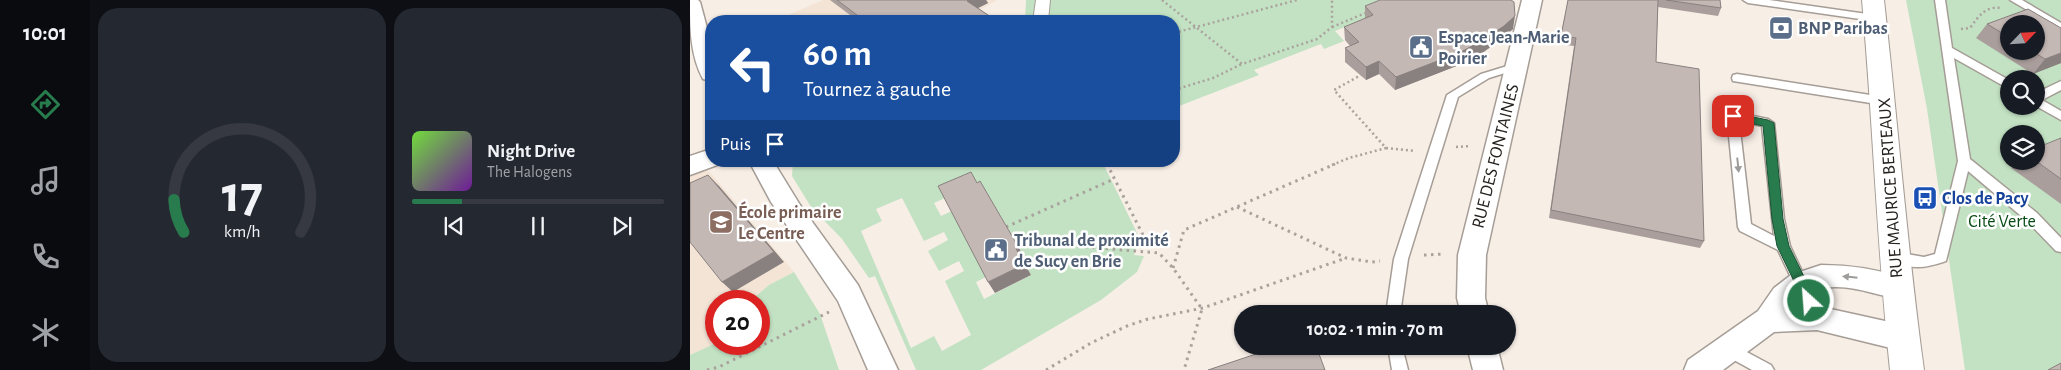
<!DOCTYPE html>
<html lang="fr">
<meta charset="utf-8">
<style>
body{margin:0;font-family:"Alegreya Sans",sans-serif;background:#242831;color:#f1f3f6;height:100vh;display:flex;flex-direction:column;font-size:19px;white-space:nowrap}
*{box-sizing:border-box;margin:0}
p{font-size:16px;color:#9ea1a6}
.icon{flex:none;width:28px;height:28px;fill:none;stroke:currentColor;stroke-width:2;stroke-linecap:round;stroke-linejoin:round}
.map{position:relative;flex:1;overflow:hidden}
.drawer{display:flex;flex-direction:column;gap:8px;padding:8px;background:#0d0f14;width:600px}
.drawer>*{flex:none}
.top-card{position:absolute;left:15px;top:15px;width:475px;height:152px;border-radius:20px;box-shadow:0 1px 4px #0004;background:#1a4fa0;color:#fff;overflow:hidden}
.needle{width:32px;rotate:65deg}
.fabs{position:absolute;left:1310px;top:15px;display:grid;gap:10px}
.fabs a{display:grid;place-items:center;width:45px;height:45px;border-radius:50%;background:#171b24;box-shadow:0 1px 4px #0004;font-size:25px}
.speed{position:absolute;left:15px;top:290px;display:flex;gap:10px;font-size:25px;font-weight:700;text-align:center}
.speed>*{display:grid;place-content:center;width:65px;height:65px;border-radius:50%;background:#171b24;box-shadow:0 1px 4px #0004;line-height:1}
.speed .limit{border:8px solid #d22;background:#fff;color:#111}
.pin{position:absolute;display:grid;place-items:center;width:42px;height:42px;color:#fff;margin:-21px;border-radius:10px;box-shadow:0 2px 8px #0006}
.me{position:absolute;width:55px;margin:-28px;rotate:334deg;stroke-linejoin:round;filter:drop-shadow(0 0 4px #0008)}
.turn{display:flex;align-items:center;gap:18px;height:105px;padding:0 15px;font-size:22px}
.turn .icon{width:65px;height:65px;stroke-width:2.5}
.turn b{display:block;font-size:35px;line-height:42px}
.then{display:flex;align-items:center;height:48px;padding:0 15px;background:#0003;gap:10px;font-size:19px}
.drawer .widget{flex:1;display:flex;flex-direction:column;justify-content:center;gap:8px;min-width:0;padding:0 18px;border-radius:20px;background:#242831}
.drawer .dial{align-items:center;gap:0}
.dial svg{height:130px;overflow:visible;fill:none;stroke:#363941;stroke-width:7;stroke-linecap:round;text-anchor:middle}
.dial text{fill:#f1f3f6;stroke:none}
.song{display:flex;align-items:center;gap:15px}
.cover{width:60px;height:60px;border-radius:8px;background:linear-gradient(135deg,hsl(100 70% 55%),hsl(280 70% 35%))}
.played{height:5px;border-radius:2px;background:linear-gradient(90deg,#287b4d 20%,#363941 20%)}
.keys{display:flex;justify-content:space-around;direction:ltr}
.drawer .tiles{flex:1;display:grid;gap:8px;grid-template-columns:repeat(2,1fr)}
.trip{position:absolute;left:544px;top:305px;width:282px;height:50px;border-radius:25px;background:#171b24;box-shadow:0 1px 4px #0004;font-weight:700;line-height:50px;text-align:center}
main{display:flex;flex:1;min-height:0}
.tabs{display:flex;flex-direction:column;width:90px;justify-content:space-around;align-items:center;background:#090b0e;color:#9ea1a6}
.tabs .icon{width:35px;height:35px}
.tabs .selected{color:#287b4d}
.tabs b{font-size:22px;color:#f1f3f6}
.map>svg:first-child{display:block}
.built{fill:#f3e4d6}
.green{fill:#c3e2c3;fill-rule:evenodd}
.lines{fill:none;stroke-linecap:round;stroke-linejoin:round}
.service-casing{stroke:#a59d96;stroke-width:3}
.pedestrian-casing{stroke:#a59d96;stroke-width:2}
.minor-casing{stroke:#a59d96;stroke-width:3}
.tertiary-casing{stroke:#a59d96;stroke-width:2}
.path-far1{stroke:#aaa39d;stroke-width:2.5;stroke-dasharray:2 3;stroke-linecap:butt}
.path{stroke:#aaa39d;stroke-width:3;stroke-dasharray:2.5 4.5;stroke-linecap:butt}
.service{fill:#fff;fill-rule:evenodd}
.pedestrian{fill:#fff;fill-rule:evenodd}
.minor{fill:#fff;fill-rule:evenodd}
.tertiary{fill:#fff;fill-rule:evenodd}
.wall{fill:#a99e9c;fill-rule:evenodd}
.shaded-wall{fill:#89817f}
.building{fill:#c4b8b5;stroke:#89817f}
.oneway{fill:#9d9c9a}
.route{fill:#287b4d;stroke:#1a5032}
.labels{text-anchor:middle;stroke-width:5;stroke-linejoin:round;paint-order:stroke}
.service-label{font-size:18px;font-weight:bold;fill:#4e5e75;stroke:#fff;text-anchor:start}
.street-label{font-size:18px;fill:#25221f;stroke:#fff}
.transit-label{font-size:18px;font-weight:bold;fill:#164399;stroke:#fff;text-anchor:start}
.education-label{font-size:18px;font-weight:bold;fill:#785e54;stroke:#fff;text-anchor:start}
.park-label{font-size:18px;fill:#074a13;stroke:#fff}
</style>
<main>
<nav class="tabs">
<b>10:01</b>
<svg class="icon selected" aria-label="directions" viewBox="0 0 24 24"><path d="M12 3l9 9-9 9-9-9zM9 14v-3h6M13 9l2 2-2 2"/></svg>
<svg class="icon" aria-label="music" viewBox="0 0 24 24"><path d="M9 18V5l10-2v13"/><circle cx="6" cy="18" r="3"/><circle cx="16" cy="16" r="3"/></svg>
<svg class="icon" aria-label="phone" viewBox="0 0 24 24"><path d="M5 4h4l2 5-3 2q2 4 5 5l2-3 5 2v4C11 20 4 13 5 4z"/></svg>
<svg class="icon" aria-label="climate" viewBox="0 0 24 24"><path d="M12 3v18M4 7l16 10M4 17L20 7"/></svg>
</nav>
<section class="drawer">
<div class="tiles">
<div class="widget dial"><svg viewBox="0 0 100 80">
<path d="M14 69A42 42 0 1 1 86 69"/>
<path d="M14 69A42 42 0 0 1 8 49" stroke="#287b4d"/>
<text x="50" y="56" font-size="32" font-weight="700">17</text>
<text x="50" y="72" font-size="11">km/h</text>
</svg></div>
<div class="widget">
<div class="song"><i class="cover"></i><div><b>Night Drive</b><p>The Halogens</p></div></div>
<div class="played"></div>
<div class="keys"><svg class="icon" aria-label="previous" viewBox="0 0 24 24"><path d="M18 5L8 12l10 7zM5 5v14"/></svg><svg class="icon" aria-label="pause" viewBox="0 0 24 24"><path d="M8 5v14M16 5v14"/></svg><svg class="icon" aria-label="next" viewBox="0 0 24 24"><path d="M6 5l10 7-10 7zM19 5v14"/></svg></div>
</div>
</div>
</section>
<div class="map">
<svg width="1371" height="370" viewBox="0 0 1371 370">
<rect width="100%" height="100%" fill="#f7eee6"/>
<path class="built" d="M133,0H307L271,21H84Z
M19,171L104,272L79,285L60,301H26V343L0,355V172Z"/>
<path class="green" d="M336,0H722L645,31L654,41L634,49L631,44L564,70L569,75L484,108V21H335Z
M1216,0H1371V370H1275L1237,109ZM1319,24H1346V51H1319ZM1319,79H1346V106H1319ZM1319,134H1346V161H1319Z
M103,161H412L448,235L444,255L454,256L447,272L411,300L291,370H226L185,276L179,278L152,239L121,207L102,176ZM287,183C307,205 320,233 335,258L332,260L341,275L294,299L286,282L296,277L262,211L251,216L244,203ZM212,198L234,241L254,232L258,240L238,251L249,271L269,261L274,271L255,281L281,335L252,351L244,336L221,348L171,231L192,221L186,209Z
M104,272L130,314L149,370H0V355L26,343L69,344V301H60L79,285Z"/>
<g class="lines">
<defs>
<path id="service" d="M1053,0H1079L1184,15L1189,18L1184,21L1058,3Z
M1245,0H1255L1262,48L1319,80V89L1264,58L1280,159L1347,213L1371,238V252L1366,251L1337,221L1278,171L1256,261C1232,269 1224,269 1200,261L1198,257L1200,253L1205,252L1234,257L1245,254L1268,161Z
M1320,0H1332L1371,23V30Z
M827,63L832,66L831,68L799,78L768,97L718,259L710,314H696L704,259L757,95L791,74Z
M1047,74L1193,97L1199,101L1193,105L1043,81L1042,78L1043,75Z
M1371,81V90L1352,100L1371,111V120L1346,106V93Z
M1043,112L1078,119L1084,123L1094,219L1100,246L1134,318L1132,322L1127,324L1122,322L1088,250L1050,231L1048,227L1037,116ZM1049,121L1072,126L1084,236L1061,224Z
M1038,342L1081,365L1084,370H1062L1033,354L1031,349L1033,344Z
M698,346H712L718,370H702Z"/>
<path id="pedestrian" d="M346,0H360L358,21H343Z"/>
<path id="minor" d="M0,0H8L10,2L21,43V81L13,79C0,55 0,27 0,0Z
M832,0H852L796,255L795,298L799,314H771L767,298L768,255Z
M21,149V161H31L30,164L0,175V156Z
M59,161H83L110,205L168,285L208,370H178L148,301L81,202Z
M1131,265C1162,265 1187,269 1217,279L1221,287L1217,295C1205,299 1195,296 1183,293C1154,285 1123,281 1103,307L1127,306L1213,325L1223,329L1228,338L1223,347L1213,351L1127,330L1084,332L1033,370H994L998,360L1068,311L1084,288L1101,275Z
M777,346H807L813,370H783Z"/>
<path id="tertiary" d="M1172,0H1194C1208,123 1217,247 1234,370H1200C1187,247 1183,123 1172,0Z"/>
</defs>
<use href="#service" class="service-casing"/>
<use href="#pedestrian" class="pedestrian-casing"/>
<use href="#minor" class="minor-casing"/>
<use href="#tertiary" class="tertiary-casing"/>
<path class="path-far1" d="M472,0L552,64L627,39L642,27V0
M642,27L678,12
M1271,29L1280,28C1289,16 1295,6 1311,8
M484,33L607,0
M484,90L523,78L552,64
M766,147L781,146
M696,148L725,151
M415,161L417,165
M642,165L659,158L696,148L644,90L671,75"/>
<path class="path" d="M417,164L454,237L448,252
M547,207L656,258L682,262L690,261
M316,227L424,179
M325,241L469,253L483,268L512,309L494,370
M734,255L755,254
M483,268L494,230L645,164
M17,370L29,367L139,312
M356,370L401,343L437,326L458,319L513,308L656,258"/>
<use href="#service" class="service"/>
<use href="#pedestrian" class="pedestrian"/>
<use href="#minor" class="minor"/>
<use href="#tertiary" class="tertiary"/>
</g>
<path class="wall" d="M140,0H296L298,3L288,8L307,21H168Z
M878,0H1030L1031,8L1028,16L968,7L966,62L1014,241L1010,248L859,218L884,46L869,44Z
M675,6L823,29L812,39L792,53L769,65L705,90L689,74L676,80L655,62V48L660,46L655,40L654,27L675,19Z
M1338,9L1371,28V63L1343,74L1286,38L1297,24ZM1319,24H1346V51H1319Z
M1371,138V204L1321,168L1327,161H1346Z"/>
<path class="shaded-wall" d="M278,0H296L298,3L282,11L277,1Z
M825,16L823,29L812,39L792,53L769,65L705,90L706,77Z
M1371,53V63L1343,74L1355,59Z
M689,61V74L676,80V67Z
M18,175L29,186L94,262L43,292L32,282Z
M329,248L335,259L332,260L326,249Z
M335,264L341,275L305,293L298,282Z"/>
<path class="building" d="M147,0H278L277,1L307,21H175Z
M690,0H821L824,2L825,16L814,26L793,40L771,52L706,77L689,61L676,67L655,48L669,42L654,27L683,15L675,6Z
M878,0H968L966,62L1009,69L1014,241L861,210L886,38L871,36Z
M976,0H1030L1031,8Z
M1338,9L1371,28V53L1355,59L1342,51H1346V24H1319V37L1297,24Z
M1371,138V179L1346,161V148Z
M281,172L287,183L290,181L329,248L326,249L335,264L298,282L248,186Z
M18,175L84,252L32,282L0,242V183Z
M590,346H626L635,370H518Z
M1371,363V370H1358Z"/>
<defs><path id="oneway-solid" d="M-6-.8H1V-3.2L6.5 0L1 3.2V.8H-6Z" transform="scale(1.25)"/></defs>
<g class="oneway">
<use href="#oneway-solid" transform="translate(1048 165) rotate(84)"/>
<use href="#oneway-solid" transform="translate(1160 277) rotate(-174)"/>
</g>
<path class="route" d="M1043,113L1078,120L1084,123L1093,219L1099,246L1126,301L1124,304L1119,306L1115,304L1087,246L1082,219L1073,126L1040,119L1038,116L1040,114Z"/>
<defs>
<symbol id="bank-square" viewBox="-11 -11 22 22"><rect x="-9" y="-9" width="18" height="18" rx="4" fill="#5c6f8a" stroke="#fff"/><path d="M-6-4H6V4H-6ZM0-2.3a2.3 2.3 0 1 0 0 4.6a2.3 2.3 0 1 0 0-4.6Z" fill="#fff"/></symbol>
<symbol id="civic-square" viewBox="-11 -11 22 22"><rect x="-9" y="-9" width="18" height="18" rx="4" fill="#5c6f8a" stroke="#fff"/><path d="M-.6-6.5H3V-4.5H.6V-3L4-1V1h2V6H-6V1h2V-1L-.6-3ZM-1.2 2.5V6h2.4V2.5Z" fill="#fff"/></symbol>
<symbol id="bus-square" viewBox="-11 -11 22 22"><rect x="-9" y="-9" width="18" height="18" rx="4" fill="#1a4fb4" stroke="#fff"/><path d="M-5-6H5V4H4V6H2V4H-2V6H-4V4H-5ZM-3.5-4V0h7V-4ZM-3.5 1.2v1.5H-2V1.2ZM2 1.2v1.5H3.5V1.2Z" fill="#fff"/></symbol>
<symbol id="school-square" viewBox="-11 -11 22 22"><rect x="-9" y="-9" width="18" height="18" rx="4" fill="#8d6e63" stroke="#fff"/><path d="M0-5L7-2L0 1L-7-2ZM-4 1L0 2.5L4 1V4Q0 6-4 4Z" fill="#fff"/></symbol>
</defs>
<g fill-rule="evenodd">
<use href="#bank-square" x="1077" y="14" width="28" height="28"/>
<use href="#civic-square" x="717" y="33" width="28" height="28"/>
<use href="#bus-square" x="1221" y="184" width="28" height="28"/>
<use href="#school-square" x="17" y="208" width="28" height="28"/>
<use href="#civic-square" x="292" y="236" width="28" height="28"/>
</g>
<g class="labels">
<g class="service-label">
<text x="1108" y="34">BNP Paribas</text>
<text x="748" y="43">Espace Jean-Marie<tspan x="748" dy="21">Poirier</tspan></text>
<text x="324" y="246">Tribunal de proximité<tspan x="324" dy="21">de Sucy en Brie</tspan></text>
</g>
<g class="street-label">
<text transform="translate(805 156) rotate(-76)" y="6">RUE DES FONTAINES</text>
<text transform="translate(1200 188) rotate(-94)" y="6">RUE MAURICE BERTEAUX</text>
</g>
<g class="transit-label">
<text x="1252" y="204">Clos de Pacy</text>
</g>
<g class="education-label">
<text x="48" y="218">École primaire<tspan x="48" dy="21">Le Centre</tspan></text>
</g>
<g class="park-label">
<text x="1312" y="227">Cité Verte</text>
</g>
</g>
</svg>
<div class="fabs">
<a><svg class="needle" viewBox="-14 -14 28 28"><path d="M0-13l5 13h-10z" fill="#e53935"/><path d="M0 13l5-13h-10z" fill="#9ea1a6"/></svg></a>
<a><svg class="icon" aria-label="search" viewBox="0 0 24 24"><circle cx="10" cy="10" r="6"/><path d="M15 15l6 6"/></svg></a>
<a><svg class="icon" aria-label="layers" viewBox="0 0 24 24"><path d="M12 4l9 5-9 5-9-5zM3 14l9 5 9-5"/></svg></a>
</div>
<div class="speed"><div class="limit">20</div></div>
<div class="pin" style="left:1043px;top:116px;background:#d93025"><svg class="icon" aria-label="arrive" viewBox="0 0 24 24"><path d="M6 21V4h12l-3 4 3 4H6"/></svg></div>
<svg class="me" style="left:1119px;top:301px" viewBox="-20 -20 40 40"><circle r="17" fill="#287b4d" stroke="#fff" stroke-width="3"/><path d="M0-11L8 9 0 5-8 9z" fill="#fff"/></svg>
<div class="trip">10:02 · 1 min · 70 m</div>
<div class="top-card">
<div class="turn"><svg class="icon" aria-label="left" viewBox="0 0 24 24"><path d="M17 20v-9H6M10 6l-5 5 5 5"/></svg><div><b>60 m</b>Tournez à gauche</div></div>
<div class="then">Puis<svg class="icon" aria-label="arrive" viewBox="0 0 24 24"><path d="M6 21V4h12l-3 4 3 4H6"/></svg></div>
</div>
</div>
</main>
